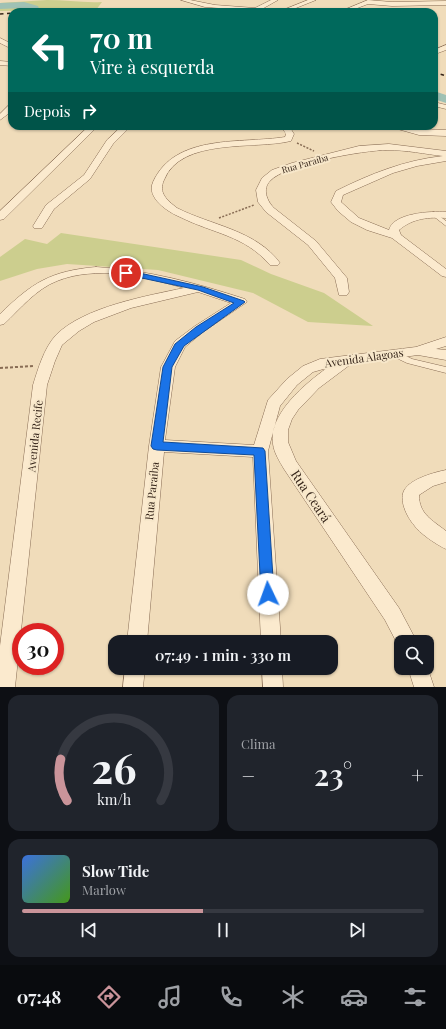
<!DOCTYPE html>
<html lang="pt">
<meta charset="utf-8">
<style>
body{margin:0;font-family:"Playfair Display",serif;background:#20242c;color:#f1f3f6;height:100vh;display:flex;flex-direction:column;font-size:15px;white-space:nowrap}
*{box-sizing:border-box;margin:0}
p{font-size:13px;color:#9ea1a6}
.icon{flex:none;width:22px;height:22px;fill:none;stroke:currentColor;stroke-width:2;stroke-linecap:round;stroke-linejoin:round}
.map{position:relative;height:687px;overflow:hidden}
.drawer{display:flex;flex-direction:column;gap:8px;padding:8px;background:#0d0f14;flex:1}
.drawer>*{flex:none}
.hud{position:absolute;left:8px;top:8px;width:430px;height:122px;border-radius:12px;box-shadow:0 1px 3px #0004;background:#00695c;color:#fff;overflow:hidden}
.tools{position:absolute;left:394px;top:635px;display:grid;gap:8px}
.tools a{display:grid;place-items:center;width:40px;height:40px;border-radius:8px;background:#171b24;box-shadow:0 1px 3px #0004;font-size:20px}
.speed{position:absolute;left:12px;top:623px;display:flex;gap:8px;font-size:20px;font-weight:700;text-align:center}
.speed>*{display:grid;place-content:center;width:52px;height:52px;border-radius:50%;background:#171b24;box-shadow:0 1px 3px #0004;line-height:1}
.speed .limit{border:6px solid #d22;background:#fff;color:#111}
.pin{position:absolute;display:grid;place-items:center;width:34px;height:34px;color:#fff;margin:-17px;border:2px solid #fff;border-radius:50%;box-shadow:0 1px 4px #0007}
.me{position:absolute;width:44px;margin:-22px;rotate:357deg;stroke-linejoin:round;filter:drop-shadow(0 0 3px #0008)}
.turn{display:flex;align-items:center;gap:14px;height:84px;padding:0 16px;font-size:18px}
.turn .icon{width:52px;height:52px;stroke-width:2.5}
.turn b{display:block;font-size:28px;line-height:34px}
.then{display:flex;align-items:center;height:38px;padding:0 16px;background:#0003;gap:8px;font-size:15px}
.big{font-size:30px;font-weight:600;line-height:1.1}
.drawer .tile{flex:1;display:flex;flex-direction:column;justify-content:center;gap:6px;min-width:0;padding:0 14px;border-radius:12px;background:#20242c}
.drawer .dial{align-items:center;gap:0}
.dial svg{height:104px;overflow:visible;fill:none;stroke:#363941;stroke-width:7;stroke-linecap:round;text-anchor:middle}
.dial text{fill:#f1f3f6;stroke:none}
.song{display:flex;align-items:center;gap:12px}
.cover{width:48px;height:48px;border-radius:6px;background:linear-gradient(135deg,hsl(220 70% 55%),hsl(100 70% 35%))}
.played{height:4px;border-radius:2px;background:linear-gradient(90deg,#ca949a 45%,#363941 45%)}
.keys{display:flex;justify-content:space-around;direction:ltr}
.heat{display:flex;justify-content:space-between;align-items:center;font-size:22px;direction:ltr}
.drawer .tiles{flex:1;display:grid;gap:8px;grid-template-columns:1fr 1fr}
.tile:last-child{grid-column:span 2}
.trip{position:absolute;left:108px;top:635px;width:230px;height:40px;border-radius:12px;background:#171b24;box-shadow:0 1px 3px #0004;font-weight:600;line-height:40px;text-align:center}
.menu{display:flex;height:64px;justify-content:space-around;align-items:center;background:#090b0e;color:#9ea1a6}
.menu .icon{width:28px;height:28px}
.menu .active{color:#ca949a}
.menu b{font-size:18px;color:#f1f3f6}
.map>svg:first-child{display:block}
.green{fill:#ccce8e}
.lines{fill:none;stroke-linecap:round;stroke-linejoin:round}
.river{fill:#9fc1b4;fill-rule:evenodd}
.service-casing{stroke:#886c54;stroke-width:1}
.minor-casing{stroke:#886c54;stroke-width:1}
.path-far1{stroke:#886c54;stroke-width:1.5;stroke-dasharray:2 1.5;stroke-linecap:butt}
.path{stroke:#886c54;stroke-width:2;stroke-dasharray:3 2;stroke-linecap:butt}
.service{fill:#fbeace;fill-rule:evenodd}
.minor{fill:#fbeace;fill-rule:evenodd}
.rail{stroke:#36251a;stroke-width:1.5;stroke-dasharray:3.5 3.5;stroke-linecap:butt}
.route{fill:#1a73e8;stroke:#114b97}
.labels{text-anchor:middle;stroke-width:4;stroke-linejoin:round;paint-order:stroke}
.far-street-label{font-size:9px;fill:#36251a;stroke:#f7e7ca}
.street-label{font-size:11px;fill:#36251a;stroke:#f7e7ca}
.near-street-label{font-size:13px;fill:#36251a;stroke:#f7e7ca}
</style>
<div class="map">
<svg width="446" height="687" viewBox="0 0 446 687">
<rect width="100%" height="100%" fill="#f0dcba"/>
<path class="green" d="M47,0C66,0 83,3 102,2L96,10L0,11V3Z
M61,233L241,260L271,274L324,293L373,326L308,322L253,293L158,270L67,264L37,269L0,281V257L25,239L47,244Z"/>
<g class="lines">
<path class="river" d="M24,2L38,6L40,11L31,12L30,10L24,8L0,9V3Z
M434,91L446,95V103L434,99Z"/>
<defs>
<path id="service" d="M434,212L446,221V226L432,215V213Z
M390,351H396L412,359L446,367V373L407,363L390,355L389,353Z"/>
<path id="minor" d="M181,0H190L215,5L255,8L271,0H278L262,9L273,12L205,7Z
M308,0H316L286,12H278Z
M368,0L392,2L446,1V5L392,6L368,4L347,12H339Z
M0,38L12,44V49L0,43Z
M446,45V50L438,53L434,54V50Z
M0,61L12,62V66L0,65Z
M434,102L446,105V109L434,106Z
M9,105H12V111L0,120V114Z
M89,126H98L4,219L0,220V211Z
M122,126H131L113,144L90,179L54,209L42,228H34L33,226L46,205L84,175L107,140Z
M281,126H289L294,134L291,141C255,150 181,137 164,180C158,193 167,200 177,208C210,225 256,230 280,263L278,265H270C244,235 214,234 180,217C168,212 146,198 153,182C175,133 242,144 285,137L286,134Z
M393,126H406L419,129L446,130V136L419,135L394,128Z
M389,144L446,151V157L443,156L446,157V161L417,166L393,173L343,195L341,202L359,218L389,230C393,213 431,211 446,212V218C429,217 413,218 399,230L401,235L446,269V277L442,276L392,238L367,230L351,222L338,211L331,202L336,191C370,174 405,160 443,156C425,154 406,150 388,150C364,150 285,164 270,181C262,189 267,201 274,208L316,241L347,278L349,292L347,295H339L335,278L308,245L266,212L258,202L256,190L262,178L272,170L292,163L359,146Z
M96,267C148,270 196,283 245,299L247,302L203,332L185,347L175,367L165,440L254,445L268,400L287,379L303,366L320,359L416,347L446,337V346L436,349L446,350V360L418,355L351,364L319,388L298,410L292,419L288,430V442L296,461L399,608L417,642H401L400,649L385,620L284,469C280,462 274,453 273,444C268,414 306,383 327,368L313,372L297,385L280,406L268,451L281,642H261L253,457L164,452L147,642H127L149,446L161,367L175,341L195,326L231,303L198,292L131,308L94,322L79,331L62,345L55,361L47,385L15,687H0V646L33,385C38,369 44,348 56,335C84,307 146,296 184,288C145,277 96,265 57,281C36,289 20,309 4,324L0,325V314C32,283 50,271 96,267Z
M446,470V482L433,486L419,495C419,514 432,520 446,531V549C437,545 419,533 414,525C407,517 398,499 405,489C411,479 435,472 446,470Z
M427,666L434,687H414L408,668H427Z
M125,668H145L143,687H123Z
M262,668H282L283,687H263Z"/>
</defs>
<use href="#service" class="service-casing"/>
<use href="#minor" class="minor-casing"/>
<path class="path-far1" d="M297,143L314,151
M219,218L254,205"/>
<path class="path" d="M0,368L34,366"/>
<use href="#service" class="service"/>
<use href="#minor" class="minor"/>
<path class="rail" d="M26,12H111
M0,14L12,13
M434,72L446,76"/>
</g>
<path class="route" d="M126,270L203,287L244,301L245,302L184,346L172,367L163,442L263,448L265,451L274,594L272,598L268,600L263,598L261,594L254,455L157,450L153,449L151,446L163,367L175,344L196,327L234,303L198,290L123,274L122,273Z"/>
<g class="labels">
<g class="far-street-label">
<text transform="translate(305 164) rotate(-16)" y="3">Rua Paraíba</text>
</g>
<g class="street-label">
<text transform="translate(364 358) rotate(-8)" y="4">Avenida Alagoas</text>
<text transform="translate(35 436) rotate(-84)" y="4">Avenida Recife</text>
<text transform="translate(152 491) rotate(-84)" y="4">Rua Paraíba</text>
</g>
<g class="near-street-label">
<text transform="translate(311 496) rotate(56)" y="5">Rua Ceará</text>
</g>
</g>
</svg>
<div class="tools">
<a><svg class="icon" aria-label="search" viewBox="0 0 24 24"><circle cx="10" cy="10" r="6"/><path d="M15 15l6 6"/></svg></a>
</div>
<div class="speed"><div class="limit">30</div></div>
<div class="pin" style="left:126px;top:273px;background:#d93025"><svg class="icon" aria-label="arrive" viewBox="0 0 24 24"><path d="M6 21V4h12l-3 4 3 4H6"/></svg></div>
<svg class="me" style="left:268px;top:594px" viewBox="-20 -20 40 40"><circle r="19" fill="#fff"/><path d="M0-13L10 11 0 6-10 11z" fill="#1a73e8"/></svg>
<div class="trip">07:49 · 1 min · 330 m</div>
<div class="hud">
<div class="turn"><svg class="icon" aria-label="left" viewBox="0 0 24 24"><path d="M17 20v-9H6M10 6l-5 5 5 5"/></svg><div><b>70 m</b>Vire à esquerda</div></div>
<div class="then">Depois<svg class="icon" aria-label="right" viewBox="0 0 24 24"><path d="M7 20v-9h11M14 6l5 5-5 5"/></svg></div>
</div>
</div>
<section class="drawer">
<div class="tiles">
<div class="tile dial"><svg viewBox="0 0 100 80">
<path d="M14 69A42 42 0 1 1 86 69"/>
<path d="M14 69A42 42 0 0 1 9 37" stroke="#ca949a"/>
<text x="50" y="56" font-size="32" font-weight="700">26</text>
<text x="50" y="72" font-size="11">km/h</text>
</svg></div>
<div class="tile"><p>Clima</p>
<div class="heat"><a>−</a><b class="big">23°</b><a>+</a></div>
</div>
<div class="tile">
<div class="song"><i class="cover"></i><div><b>Slow Tide</b><p>Marlow</p></div></div>
<div class="played"></div>
<div class="keys"><svg class="icon" aria-label="previous" viewBox="0 0 24 24"><path d="M18 5L8 12l10 7zM5 5v14"/></svg><svg class="icon" aria-label="pause" viewBox="0 0 24 24"><path d="M8 5v14M16 5v14"/></svg><svg class="icon" aria-label="next" viewBox="0 0 24 24"><path d="M6 5l10 7-10 7zM19 5v14"/></svg></div>
</div>
</div>
</section>
<nav class="menu">
<b>07:48</b>
<svg class="icon active" aria-label="directions" viewBox="0 0 24 24"><path d="M12 3l9 9-9 9-9-9zM9 14v-3h6M13 9l2 2-2 2"/></svg>
<svg class="icon" aria-label="music" viewBox="0 0 24 24"><path d="M9 18V5l10-2v13"/><circle cx="6" cy="18" r="3"/><circle cx="16" cy="16" r="3"/></svg>
<svg class="icon" aria-label="phone" viewBox="0 0 24 24"><path d="M5 4h4l2 5-3 2q2 4 5 5l2-3 5 2v4C11 20 4 13 5 4z"/></svg>
<svg class="icon" aria-label="climate" viewBox="0 0 24 24"><path d="M12 3v18M4 7l16 10M4 17L20 7"/></svg>
<svg class="icon" aria-label="car" viewBox="0 0 24 24"><path d="M5 17H2v-5l4-1 3-4h7l3 4 3 1v5h-3M9 17h6M6 11h13"/><circle cx="7" cy="17" r="2"/><circle cx="17" cy="17" r="2"/></svg>
<svg class="icon" aria-label="filters" viewBox="0 0 24 24"><path d="M4 7h16M4 17h16"/><circle cx="9" cy="7" r="2"/><circle cx="15" cy="17" r="2"/></svg>
</nav>
